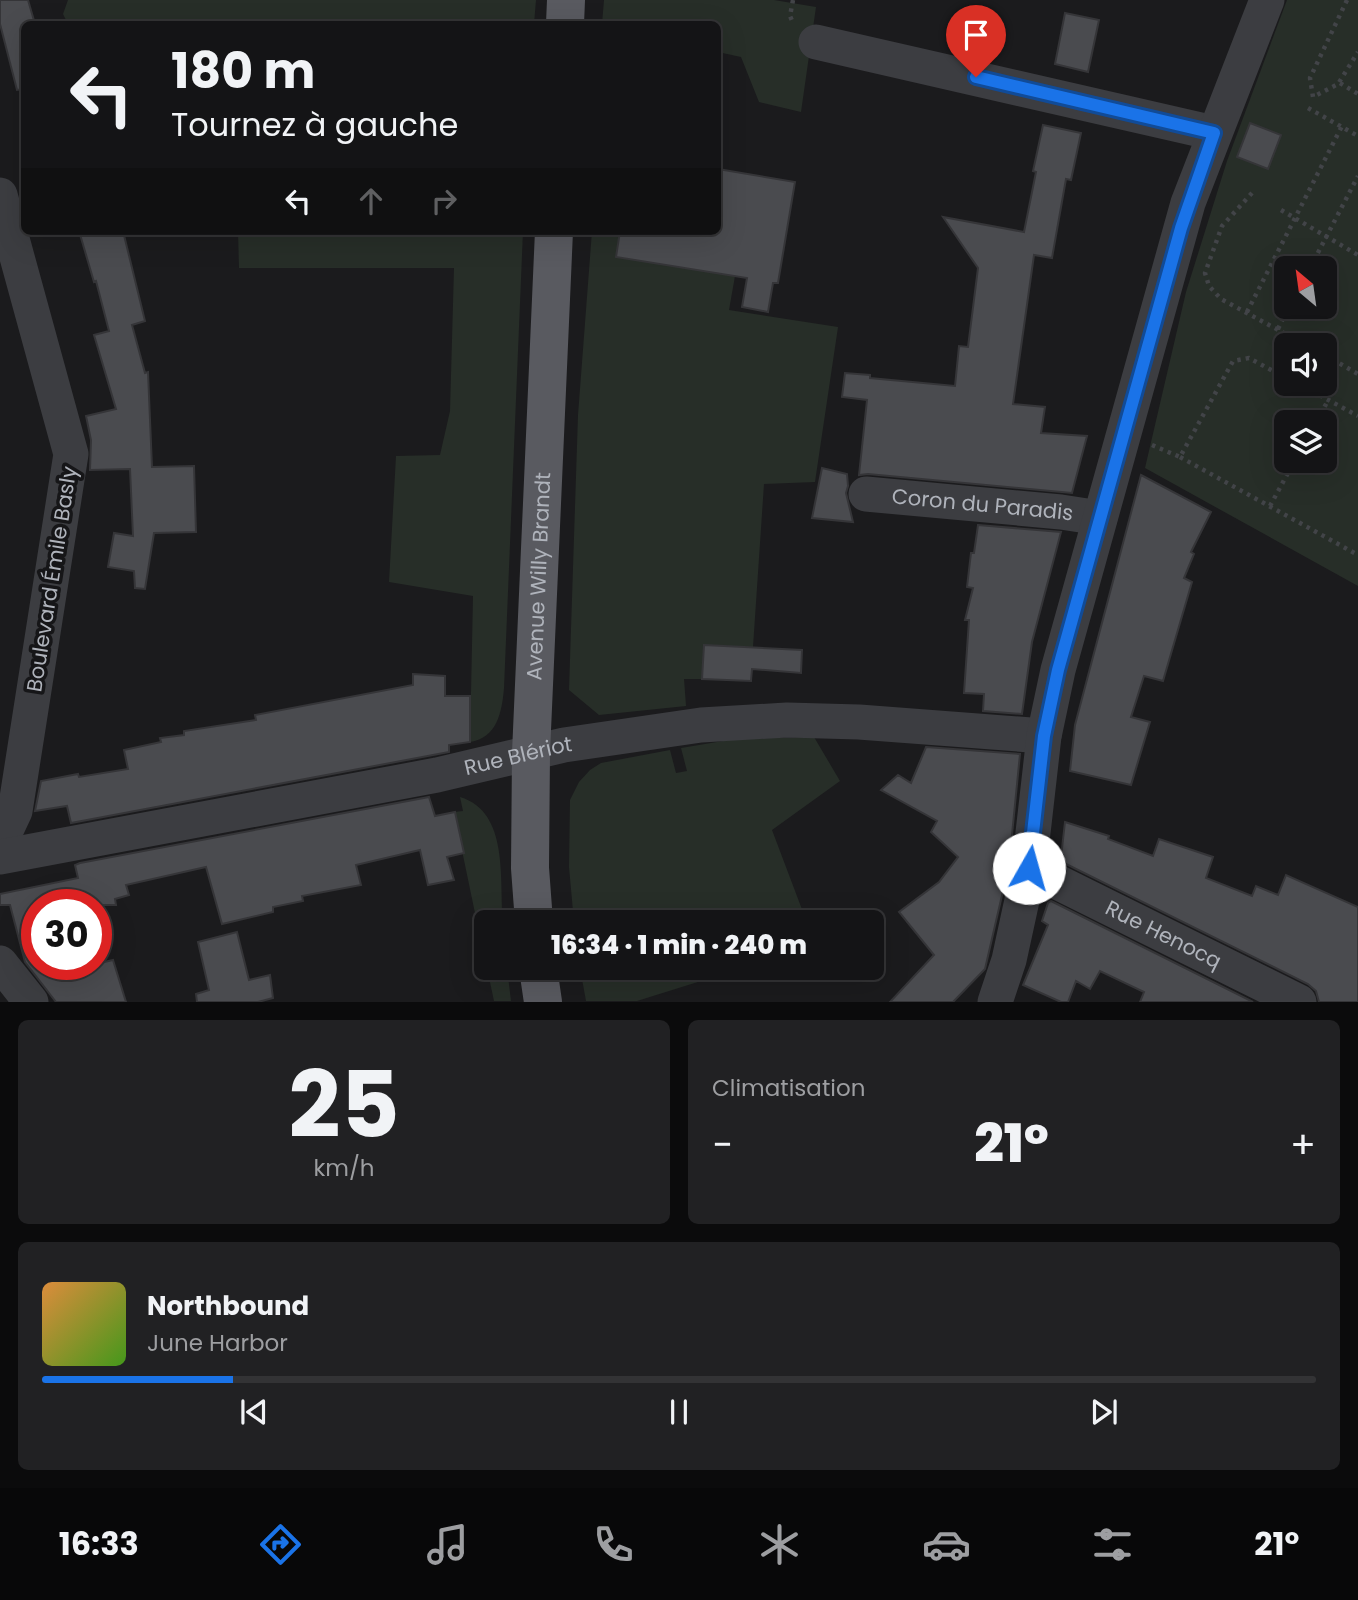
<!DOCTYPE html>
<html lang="fr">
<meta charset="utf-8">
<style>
body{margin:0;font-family:Poppins,sans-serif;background:#212123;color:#f1f3f6;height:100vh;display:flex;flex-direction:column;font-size:26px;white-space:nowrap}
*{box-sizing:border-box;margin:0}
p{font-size:23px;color:#9d9ea1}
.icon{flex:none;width:38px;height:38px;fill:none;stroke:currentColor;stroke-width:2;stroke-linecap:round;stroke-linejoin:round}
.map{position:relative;height:1002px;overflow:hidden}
.sheet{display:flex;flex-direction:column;gap:18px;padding:18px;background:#0b0b0c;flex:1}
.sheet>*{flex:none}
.banner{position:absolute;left:21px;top:21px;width:700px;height:214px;border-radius:10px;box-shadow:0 7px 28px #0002,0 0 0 2px #333335;background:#141416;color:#f1f3f6;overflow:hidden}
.needle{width:46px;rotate:331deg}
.tools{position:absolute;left:1274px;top:256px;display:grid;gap:14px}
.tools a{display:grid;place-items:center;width:63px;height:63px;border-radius:10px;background:#141416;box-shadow:0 7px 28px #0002,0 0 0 2px #333335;font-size:35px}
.speed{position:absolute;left:21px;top:889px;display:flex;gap:14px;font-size:35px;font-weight:700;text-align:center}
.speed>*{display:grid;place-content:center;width:91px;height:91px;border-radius:50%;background:#141416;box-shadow:0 7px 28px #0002,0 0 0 2px #333335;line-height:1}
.speed .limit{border:10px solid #d22;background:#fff;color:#111}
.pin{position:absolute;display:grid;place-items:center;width:60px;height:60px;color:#fff;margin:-72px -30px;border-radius:50% 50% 50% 0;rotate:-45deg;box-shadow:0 0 7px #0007}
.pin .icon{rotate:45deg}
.me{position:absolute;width:77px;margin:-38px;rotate:7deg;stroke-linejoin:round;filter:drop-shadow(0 0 5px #0008)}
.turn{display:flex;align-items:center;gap:24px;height:147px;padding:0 35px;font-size:32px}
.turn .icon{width:91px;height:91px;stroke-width:2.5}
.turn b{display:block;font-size:49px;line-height:60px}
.lanes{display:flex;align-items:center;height:66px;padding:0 35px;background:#0003;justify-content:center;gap:35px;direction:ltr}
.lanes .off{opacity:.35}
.big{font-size:52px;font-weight:800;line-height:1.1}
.sheet .card{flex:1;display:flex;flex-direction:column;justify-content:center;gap:10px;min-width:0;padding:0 24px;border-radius:10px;background:#212123}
.sheet .dial{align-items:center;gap:0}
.dial b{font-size:91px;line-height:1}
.song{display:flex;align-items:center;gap:21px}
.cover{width:84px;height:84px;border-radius:10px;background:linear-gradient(135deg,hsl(30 70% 55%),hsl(100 70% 35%))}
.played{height:7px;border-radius:4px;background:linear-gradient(90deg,#1a73e8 15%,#333335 15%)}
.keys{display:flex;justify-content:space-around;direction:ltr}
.heat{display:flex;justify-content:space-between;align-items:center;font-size:38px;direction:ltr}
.sheet .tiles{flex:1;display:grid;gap:18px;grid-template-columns:1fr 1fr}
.card:last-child{grid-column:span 2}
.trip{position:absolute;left:474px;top:910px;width:410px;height:70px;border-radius:10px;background:#141416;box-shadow:0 7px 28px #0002,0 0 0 2px #333335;font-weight:800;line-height:70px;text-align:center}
.dock{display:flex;height:112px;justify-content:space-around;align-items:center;background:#080809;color:#9d9ea1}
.dock .icon{width:49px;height:49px}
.dock .selected{color:#1a73e8}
.dock b{font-size:32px;color:#f1f3f6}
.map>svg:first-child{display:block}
.green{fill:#272e28;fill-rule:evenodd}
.building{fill:#4a4b4f;stroke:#353538;stroke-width:2}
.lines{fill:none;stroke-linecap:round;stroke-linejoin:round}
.path{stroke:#424448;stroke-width:4.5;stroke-dasharray:3.5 5;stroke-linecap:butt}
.minor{stroke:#3c3d41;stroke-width:35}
.major{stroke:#595a60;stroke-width:38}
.route-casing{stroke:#114b97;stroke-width:18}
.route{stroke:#1a73e8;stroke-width:12}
.labels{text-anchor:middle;stroke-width:7;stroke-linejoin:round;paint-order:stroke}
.street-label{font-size:21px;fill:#afb3bb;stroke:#161618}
</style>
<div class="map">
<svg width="1358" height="1002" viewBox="0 0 1358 1002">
<rect width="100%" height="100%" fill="#1b1b1d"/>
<path class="green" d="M68,0H536L534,24H68L63,14Z
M604,0H774L816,7L801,112L759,102L741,57L718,52V24H602Z
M1287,0H1358V586L1145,468L1186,292L1227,161ZM1286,268H1325V306H1286ZM1286,345H1325V383H1286ZM1286,422H1325V460H1286Z
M238,231H523L504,688C502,712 497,738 470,742L473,596L389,582L396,456L440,455L450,411L454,268H239Z
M592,231H620L616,257L735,276L729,310L838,327L815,482L764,484L753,647L704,645L702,679H684L686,706L599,715L569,690L578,415Z
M814,737L840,781L772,830L806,920L802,922H574L569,867L570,800L579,782L590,770L601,763L670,750L676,773L687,771L681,748L735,739Z
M460,797C510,812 499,881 503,922H486V966L454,812L463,811Z
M487,968H507L511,1001H494Z
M580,968H724L701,981L637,1001H586Z"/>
<path class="building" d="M0,0H28L35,24H24V89L17,90L0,24Z
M1065,13L1099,20L1088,72L1055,64Z
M1250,123L1281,135L1268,169L1237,157Z
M1043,125L1081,133L1071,180L1066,179L1052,258L1034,255L1013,404L1045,407L1041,433L1087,436L1072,493L868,474L859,475L867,400L842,397L845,373L870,375V378L955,386L959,346L968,347L978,268L943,217L1024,232L1036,172L1033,171Z
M718,169L795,182L778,283H773L768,312L742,307L747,278L616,257L620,231H718Z
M79,231H123L145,321L132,325L145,373L148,372L152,467L194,466L196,532L154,533L145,589L135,588L134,571L108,567L114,533L133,536L130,469L90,470L91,440L86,416L116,409L94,335L109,331L96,281L94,282Z
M822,468L847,474L848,486L846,493L853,522L812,518Z
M1141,475L1211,512L1191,552L1194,554L1184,578L1192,582L1163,681L1144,676L1131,717L1150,722L1131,785L1070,771L1075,725Z
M978,525L1061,532L1032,642L1022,714L983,711L984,694L964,693L969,620H965L973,588L967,587L971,553H974Z
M704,645L802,650L801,673L752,669L751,681L702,679Z
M413,674L445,676V696H470V742L449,745V752L433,755L71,823L67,806L35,811L41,781L78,774L79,777L128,769L124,750L161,742L160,738L184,735V731L256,720L255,715L413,685Z
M926,747L1020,754L1009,865L985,969L953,1002H890L934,955L899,912L939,882L958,857L931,832L937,821L881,790L898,775L911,783Z
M429,797L435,816L455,812L464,853L447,857L454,880L428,885L420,850L356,865L361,885L302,896L303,901L273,907V912L222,924L206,867L126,885L129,895L115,899L116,905H37V964H96L113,960L126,1002H56L25,962L10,905H0V894L78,878L75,865L80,863Z
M1065,822L1109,836L1108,839L1153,856L1159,839L1213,857L1206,878L1252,896L1256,886L1278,895L1286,875L1358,907V1002H1319L1316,991L1308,984L1064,863L1061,857Z
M1051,901L1253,1002H1140L1144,992L1100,971L1090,989L1076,981L1068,1002H1061L1023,985L1048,925L1042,921L1048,903Z
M237,932L249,980L270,975L273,998L258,1002H197L196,994L209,990L198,942Z"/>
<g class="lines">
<path class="path" d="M793,0L790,16L793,23
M1347,0L1310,78L1313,97L1338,84L1358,52
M1340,83L1358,94
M1308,108L1358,136
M1252,193L1222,226L1205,273L1209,286L1221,299L1306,345
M1281,210L1358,255
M1310,268L1358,176
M1247,312L1342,126
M1278,329L1289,306
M1325,355L1358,374
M1297,383L1358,416
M1317,422L1328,400
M1152,445L1180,457L1233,361L1249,358L1286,378
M1180,457L1358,555
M1270,506L1295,460"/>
<g class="minor">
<path d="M816,42L1214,133"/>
<path d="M0,195L71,454L15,811L0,843"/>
<path id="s1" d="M866,494L1061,512L1100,518"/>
<path id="s2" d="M0,857L437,775L564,745L701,725L787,720L859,722L1044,736"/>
<path id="s3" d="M1029,868L1299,1002"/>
<path d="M0,963L31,1002"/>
<path d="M995,1002L1009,960L1029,868L1044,736L1058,670L1188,203L1267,0"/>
</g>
<g class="major">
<path d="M565,24L566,0"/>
<path id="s4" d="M534,922L530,868L531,753L554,231"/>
<path d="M538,968L543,1002"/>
</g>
</g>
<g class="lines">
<defs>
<path id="route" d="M976,77L1214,133L1181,228L1058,670L1044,736L1029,868"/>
</defs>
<use href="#route" class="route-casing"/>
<use href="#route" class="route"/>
</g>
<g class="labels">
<g class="street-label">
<text dy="7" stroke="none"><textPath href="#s1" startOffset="117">Coron du Paradis</textPath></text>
<text dy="7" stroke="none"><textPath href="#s4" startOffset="346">Avenue Willy Brandt</textPath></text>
<text transform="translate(52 579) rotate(-81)" y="7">Boulevard Émile Basly</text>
<text dy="7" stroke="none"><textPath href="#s2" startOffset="528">Rue Blériot</textPath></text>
<text dy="7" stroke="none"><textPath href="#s3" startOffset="150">Rue Henocq</textPath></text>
</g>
</g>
</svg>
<div class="tools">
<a><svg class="needle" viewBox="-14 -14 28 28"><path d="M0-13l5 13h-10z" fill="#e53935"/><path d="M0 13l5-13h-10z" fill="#9d9ea1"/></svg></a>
<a><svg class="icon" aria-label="sound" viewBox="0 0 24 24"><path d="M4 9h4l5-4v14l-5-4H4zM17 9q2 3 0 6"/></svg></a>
<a><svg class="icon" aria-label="layers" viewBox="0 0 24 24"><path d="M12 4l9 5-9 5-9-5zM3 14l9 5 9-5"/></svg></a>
</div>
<div class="speed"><div class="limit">30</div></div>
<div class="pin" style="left:976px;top:77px;background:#d93025"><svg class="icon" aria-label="arrive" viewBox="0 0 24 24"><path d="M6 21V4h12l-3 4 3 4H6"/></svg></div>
<svg class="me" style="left:1029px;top:868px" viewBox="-20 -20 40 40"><circle r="19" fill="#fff"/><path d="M0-13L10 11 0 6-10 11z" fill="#1a73e8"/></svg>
<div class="trip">16:34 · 1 min · 240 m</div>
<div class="banner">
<div class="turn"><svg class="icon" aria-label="left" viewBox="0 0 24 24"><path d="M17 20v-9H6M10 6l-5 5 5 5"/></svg><div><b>180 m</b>Tournez à gauche</div></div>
<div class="lanes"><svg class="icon" aria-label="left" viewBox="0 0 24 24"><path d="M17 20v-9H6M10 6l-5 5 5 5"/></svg><svg class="icon off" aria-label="ahead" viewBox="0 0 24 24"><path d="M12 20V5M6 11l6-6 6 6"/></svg><svg class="icon off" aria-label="right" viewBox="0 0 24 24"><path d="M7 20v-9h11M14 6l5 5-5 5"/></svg></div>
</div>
</div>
<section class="sheet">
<div class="tiles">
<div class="card dial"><b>25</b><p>km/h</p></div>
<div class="card"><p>Climatisation</p>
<div class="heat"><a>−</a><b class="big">21°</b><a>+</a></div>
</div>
<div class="card">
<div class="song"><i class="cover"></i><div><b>Northbound</b><p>June Harbor</p></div></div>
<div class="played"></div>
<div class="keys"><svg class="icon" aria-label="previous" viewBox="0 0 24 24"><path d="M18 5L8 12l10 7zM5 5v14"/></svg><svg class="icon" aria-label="pause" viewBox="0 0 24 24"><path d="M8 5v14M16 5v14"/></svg><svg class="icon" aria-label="next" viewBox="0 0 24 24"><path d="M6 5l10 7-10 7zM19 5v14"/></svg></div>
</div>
</div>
</section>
<nav class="dock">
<b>16:33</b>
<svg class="icon selected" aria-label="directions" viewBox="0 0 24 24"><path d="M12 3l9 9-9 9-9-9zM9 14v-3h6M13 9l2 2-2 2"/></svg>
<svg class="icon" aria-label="music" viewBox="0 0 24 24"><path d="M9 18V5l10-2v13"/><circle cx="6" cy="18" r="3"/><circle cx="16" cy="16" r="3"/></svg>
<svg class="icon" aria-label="phone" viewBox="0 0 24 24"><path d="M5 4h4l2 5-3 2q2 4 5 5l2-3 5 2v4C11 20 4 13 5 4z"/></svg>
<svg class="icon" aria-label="climate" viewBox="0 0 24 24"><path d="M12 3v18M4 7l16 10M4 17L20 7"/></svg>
<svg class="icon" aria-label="car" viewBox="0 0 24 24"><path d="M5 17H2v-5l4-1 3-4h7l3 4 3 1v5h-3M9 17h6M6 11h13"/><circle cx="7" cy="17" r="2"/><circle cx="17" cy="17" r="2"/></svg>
<svg class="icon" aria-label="filters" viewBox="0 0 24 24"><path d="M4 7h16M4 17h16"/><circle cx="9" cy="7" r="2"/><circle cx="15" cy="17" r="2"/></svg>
<b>21°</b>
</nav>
